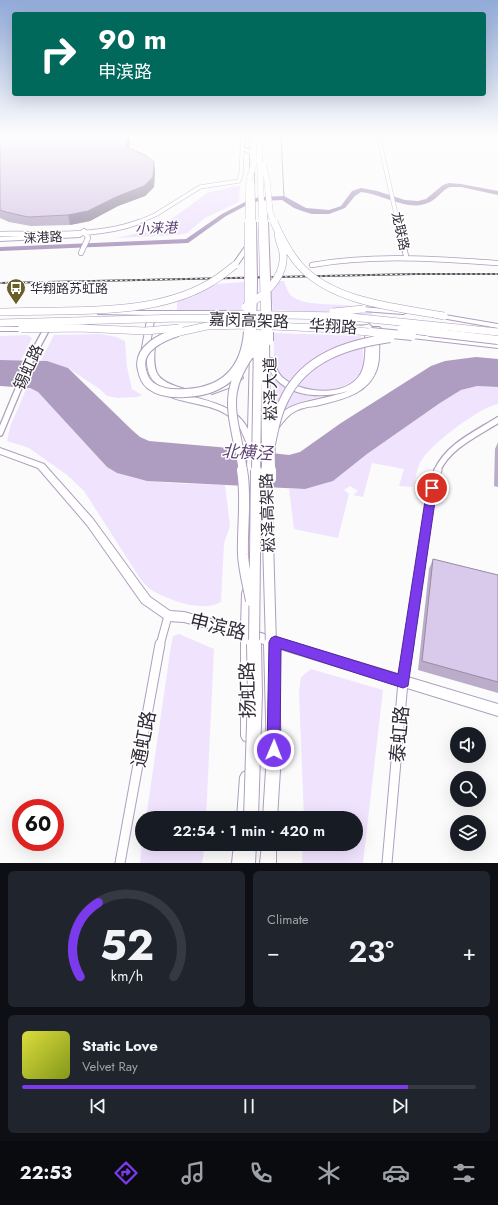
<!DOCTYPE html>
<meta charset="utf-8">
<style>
body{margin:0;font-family:Jost,"Noto Sans SC",sans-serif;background:#20242c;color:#f1f3f6;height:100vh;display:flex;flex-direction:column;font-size:15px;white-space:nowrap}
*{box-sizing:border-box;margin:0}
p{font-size:13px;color:#9ea1a6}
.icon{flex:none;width:22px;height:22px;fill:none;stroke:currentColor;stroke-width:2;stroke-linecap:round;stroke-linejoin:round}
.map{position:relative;height:863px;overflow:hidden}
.drawer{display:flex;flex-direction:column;gap:8px;padding:8px;background:#0d0f14;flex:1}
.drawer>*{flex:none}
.banner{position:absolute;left:12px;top:12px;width:474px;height:84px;border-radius:4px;box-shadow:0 4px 16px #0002;background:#00695c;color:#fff;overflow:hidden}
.tools{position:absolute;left:450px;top:727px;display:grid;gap:8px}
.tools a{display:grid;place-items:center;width:36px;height:36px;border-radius:50%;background:#171b24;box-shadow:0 4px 16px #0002;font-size:20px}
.speed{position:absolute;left:12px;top:799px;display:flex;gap:8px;font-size:20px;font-weight:700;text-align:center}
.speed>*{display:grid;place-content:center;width:52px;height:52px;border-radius:50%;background:#171b24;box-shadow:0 4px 16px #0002;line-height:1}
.speed .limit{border:6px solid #d22;background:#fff;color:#111}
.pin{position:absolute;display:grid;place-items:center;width:34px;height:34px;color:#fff;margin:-17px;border:2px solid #fff;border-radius:50%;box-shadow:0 1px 4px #0007}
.me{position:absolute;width:44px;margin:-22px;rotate:1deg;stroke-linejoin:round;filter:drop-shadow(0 0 3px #0008)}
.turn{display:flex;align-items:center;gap:14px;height:84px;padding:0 20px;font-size:18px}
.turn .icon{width:52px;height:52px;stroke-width:2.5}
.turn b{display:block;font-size:28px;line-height:34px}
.big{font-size:30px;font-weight:600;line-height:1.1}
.drawer .widget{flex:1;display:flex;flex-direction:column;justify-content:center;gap:6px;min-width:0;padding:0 14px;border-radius:6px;background:#20242c}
.drawer .dial{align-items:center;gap:0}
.dial svg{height:104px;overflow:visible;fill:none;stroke:#363941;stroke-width:7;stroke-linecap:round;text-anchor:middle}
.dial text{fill:#f1f3f6;stroke:none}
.song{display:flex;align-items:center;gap:12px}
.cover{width:48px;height:48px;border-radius:6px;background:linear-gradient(135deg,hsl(60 70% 55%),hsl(70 70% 35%))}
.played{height:4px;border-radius:2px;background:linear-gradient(90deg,#7c3aed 85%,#363941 85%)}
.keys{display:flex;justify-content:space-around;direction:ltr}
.heat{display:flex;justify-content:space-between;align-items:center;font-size:22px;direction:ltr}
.drawer .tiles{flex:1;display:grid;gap:8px;grid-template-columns:1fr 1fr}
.widget:last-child{grid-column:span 2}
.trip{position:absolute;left:135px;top:811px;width:228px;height:40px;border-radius:20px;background:#171b24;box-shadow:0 4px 16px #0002;font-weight:600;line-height:40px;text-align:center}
.tabs{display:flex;height:64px;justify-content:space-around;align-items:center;background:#090b0e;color:#9ea1a6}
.tabs .icon{width:28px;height:28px}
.tabs .on{color:#7c3aed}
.tabs b{font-size:18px;color:#f1f3f6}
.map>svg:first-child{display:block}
.green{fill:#f0e3fe}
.water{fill:#af9cc1}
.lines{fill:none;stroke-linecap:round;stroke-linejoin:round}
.stream{stroke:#af9cc1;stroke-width:1}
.river{fill:#af9cc1;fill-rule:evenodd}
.minor-far4-casing{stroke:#ae9fbe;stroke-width:4.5}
.minor-far3-casing{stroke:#ae9fbe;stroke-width:6}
.minor-far2-casing{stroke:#ae9fbe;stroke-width:8}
.minor-far1-casing{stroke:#ae9fbe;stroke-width:9}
.minor-casing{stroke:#ae9fbe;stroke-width:11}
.major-casing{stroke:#ae9fbe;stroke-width:2}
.highway-casing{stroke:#ae9fbe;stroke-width:2}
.minor-far4{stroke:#fff;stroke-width:3.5}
.minor-far3{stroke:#fff;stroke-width:4.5}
.minor-far2{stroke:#fff;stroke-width:5.5}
.minor-far1{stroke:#fff;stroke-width:7}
.minor{stroke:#fff;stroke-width:9}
.major{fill:#fff;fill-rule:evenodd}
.highway{fill:#fff;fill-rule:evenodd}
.rail-casing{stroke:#56515b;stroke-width:2}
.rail{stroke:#fff;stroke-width:1;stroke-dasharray:2.5;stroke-linecap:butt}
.major-bridge-far3-casing{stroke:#ae9fbe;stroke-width:6;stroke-linecap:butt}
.major-bridge-far2-casing{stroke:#ae9fbe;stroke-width:8;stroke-linecap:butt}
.major-bridge-far1-casing{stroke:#ae9fbe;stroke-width:10;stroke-linecap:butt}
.major-bridge-casing{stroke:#ae9fbe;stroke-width:12;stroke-linecap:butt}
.highway-bridge-far4-casing{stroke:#ae9fbe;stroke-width:6;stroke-linecap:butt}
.highway-bridge-far3-casing{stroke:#ae9fbe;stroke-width:8;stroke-linecap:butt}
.highway-bridge-far2-casing{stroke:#ae9fbe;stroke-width:10;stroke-linecap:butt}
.highway-bridge-far1-casing{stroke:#ae9fbe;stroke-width:12;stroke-linecap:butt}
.highway-bridge-casing{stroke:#ae9fbe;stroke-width:16;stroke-linecap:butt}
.major-bridge-far3{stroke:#fff;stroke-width:5}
.major-bridge-far2{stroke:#fff;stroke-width:6}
.major-bridge-far1{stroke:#fff;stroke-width:8}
.major-bridge{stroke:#fff;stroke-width:10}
.highway-bridge-far4{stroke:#fff;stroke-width:5.5}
.highway-bridge-far3{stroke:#fff;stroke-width:7}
.highway-bridge-far2{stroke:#fff;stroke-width:8}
.highway-bridge-far1{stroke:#fff;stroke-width:10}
.highway-bridge{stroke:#fff;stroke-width:14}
.wall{fill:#bbadc9}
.shaded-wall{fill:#988da4}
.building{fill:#d9c9ea;stroke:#988da4}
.route{fill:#7c3aed;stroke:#51269a}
.labels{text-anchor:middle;stroke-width:3;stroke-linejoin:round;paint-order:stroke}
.far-street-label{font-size:13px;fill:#322c39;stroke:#fff}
.far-poi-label{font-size:13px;fill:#322c39;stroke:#fff;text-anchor:start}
.far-water-label{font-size:14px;font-style:italic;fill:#5d4275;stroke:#fff}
.street-label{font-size:16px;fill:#322c39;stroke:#fff}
.water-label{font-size:17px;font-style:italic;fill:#5d4275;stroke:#fff}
.near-street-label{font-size:19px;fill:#322c39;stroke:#fff}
</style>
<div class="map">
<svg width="498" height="863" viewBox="0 0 498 863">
<rect width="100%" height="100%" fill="#fbfbfb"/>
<path class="green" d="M236,186H240L239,202L205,218L187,233L178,235L117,238L151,230L173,218L207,193Z
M270,281H284C286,286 288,294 293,297C311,310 353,299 372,312L373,315L273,310Z
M244,282L246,310H177V302L216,284Z
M274,333L361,336C362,346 366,363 361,371C355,383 340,388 329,390L328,395L307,400L273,413Z
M100,334L117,337L125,341L127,367L132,389L142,395L137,397L118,398L107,396L101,390L68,368L41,360L54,335Z
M28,335L32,338L21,360H0V336Z
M477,386L498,387V404C480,407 433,443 423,458C417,465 416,478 413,487L399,486L404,469L372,463L363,497L353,495L358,491L350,486L344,490L349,494L338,538L294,529L289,489H305L333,481L367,454L440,403L461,390Z
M27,387L38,392L107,467C136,486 191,483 225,485L230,526L224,543L221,602C202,612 174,602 155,592C150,590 145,584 141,580L84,491L67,475L29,448L7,441L10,427Z
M179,634L214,649L206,818H146L171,646L173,636Z
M311,669L383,690L363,863H302L303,844H356V818H304L299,692L301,677Z
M142,844H205L202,863H140Z"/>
<path class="water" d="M476,357L498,359V387L477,386L461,390L440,403L367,454L333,481L305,489L147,481L117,473L107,467L38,392L30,388L0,386V360L47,361L68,368L132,430L140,437L149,441L218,447L289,455L300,452L341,423L431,366L445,361Z"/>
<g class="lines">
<path class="stream" d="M281,135L284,198"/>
<path class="river" d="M449,183L461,184L498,191V195L461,187H450C442,190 438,198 430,202C409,213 383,194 361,192L355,196L345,208L329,214H312L302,211L294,208L282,200L259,201L251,203L226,216L188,243L0,251V247L186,239L222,214L247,201L259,197L284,196L306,208L329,210L341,206L352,191L361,188L377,191L405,200L418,201L426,199L443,185Z"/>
<defs>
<path id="minor-far4" d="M378,135L398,223
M136,223L155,215L200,187L239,181L241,174L243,135"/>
<path id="minor-far3" d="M398,222L406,256
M0,234C45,233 96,238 139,222
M81,253L88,238L84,231
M312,265C374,254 435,259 498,263
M44,333L48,326"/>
<path id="minor-far2" d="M0,433L32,356L45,332
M437,471C448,446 476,434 498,420"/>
<path id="minor-far1" d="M160,645L168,616
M409,645L432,488L438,470"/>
<path id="minor" d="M120,863L160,644
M387,863L403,682L409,644"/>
<path id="major" d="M250,135H254V184L252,185L250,184V154L240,148L242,147L250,150Z
M82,230L87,231L80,237L0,241V237L78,233Z
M100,311H236L239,313L236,315H155L150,344H154L155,346C152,375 157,381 185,389L186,391L185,393C180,394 176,392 172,391C152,385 146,375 147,355H143L141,353L148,315L98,314V312Z
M369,324L372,327H379L382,329L379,331H372V350L373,334L376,332L379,334C379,344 380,355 378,365C371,395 340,400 315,406C308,407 300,408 294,412C287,416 284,421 279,427H273L272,425L273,423C277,419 280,414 284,411C299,400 329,399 348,391C326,398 293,398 276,379C271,374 269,367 265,360L266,358H272C275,364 277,372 282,377C300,394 348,398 361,373C367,361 365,343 365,330L349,329L346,327C352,323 362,328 369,324Z
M250,353H252L256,355V464L253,566L251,569L248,570L245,569L243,566L248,443L246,442C244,437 242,432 240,428C228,408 204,406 184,401C179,400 171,398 167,394L171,391C197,399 235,402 248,429Z
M236,376H242L243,378L231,387L212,394L208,391L209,389L225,383Z
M0,448L44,464L93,519L150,597L170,611L184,612L241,627L242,593L243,590L247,588L251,590L252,593L251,630L498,704V716L251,640L253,736L251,740L247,742L243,740L241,736V637L184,622L168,621L142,603L87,525L38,468L0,454Z
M246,771L250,773L252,777L249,818H237L240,777L242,773Z
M234,844H248L246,863H232Z"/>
<path id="highway" d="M253,135H257L258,160L255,162L252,160Z
M246,245L251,246L237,266H233L232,265Z
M360,307L403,310L407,312L403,314L363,311H360Z
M433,313L498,324V328L436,317H433Z
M0,327H20L24,329L20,331H0Z
M409,334L498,344V348L412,338L408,336Z
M242,844H256L255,863H239Z
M262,844H276V863H260Z"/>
</defs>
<use href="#minor-far4" class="minor-far4-casing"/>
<use href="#minor-far3" class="minor-far3-casing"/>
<use href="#minor-far2" class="minor-far2-casing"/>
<use href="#minor-far1" class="minor-far1-casing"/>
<use href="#minor" class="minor-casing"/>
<use href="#major" class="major-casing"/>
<use href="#highway" class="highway-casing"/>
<use href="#minor-far4" class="minor-far4"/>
<use href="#minor-far3" class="minor-far3"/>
<use href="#minor-far2" class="minor-far2"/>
<use href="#minor-far1" class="minor-far1"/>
<use href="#minor" class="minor"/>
<use href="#major" class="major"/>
<use href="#highway" class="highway"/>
<defs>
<path id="rail" d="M0,283L416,274H498"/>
</defs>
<use href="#rail" class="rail-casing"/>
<use href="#rail" class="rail"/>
<defs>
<path id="major-bridge-far3" d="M252,184L253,223
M264,203L265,223"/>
<path id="major-bridge-far2" d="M265,222L269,333
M253,333L254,282L253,222"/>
<path id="major-bridge-far1" d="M269,332V341
M252,354L253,332
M270,417L271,471"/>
<path id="major-bridge" d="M271,470V479"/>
<path id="highway-bridge-far4" d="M259,140L262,223
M263,165L267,180L270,212L274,223
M248,223L249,180L255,160"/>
<path id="highway-bridge-far3" d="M248,222V325
M262,222L265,333
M274,222C281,238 291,257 303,269C339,304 398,307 444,316
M245,307C263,296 286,278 283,253C282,246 278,240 278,232
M0,312C67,309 151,318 210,283C219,278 227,271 235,265
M333,312L363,309
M228,314L341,316L498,332
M0,323L180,318L237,319
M248,325L318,328L382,333
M21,329L79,328L145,331L179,328
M401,329L438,333
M175,333L207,326L248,325
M248,333V325"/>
<path id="highway-bridge-far2" d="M178,332C162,337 136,349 142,370C143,376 146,382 151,386C161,393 174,394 186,393C225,391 245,370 248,332
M265,332L266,471
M371,332L412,336
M429,332L498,340
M269,454C273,435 276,415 285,398C305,357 348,344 390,338
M243,471C234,412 217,393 260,341
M256,471L258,335"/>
<path id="highway-bridge-far1" d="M242,470C247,498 242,527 243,555C244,571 248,585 251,601
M266,470L271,645
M254,645L256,470"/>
<path id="highway-bridge" d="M251,818L255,693L254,644
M270,818L274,754L271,644"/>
</defs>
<use href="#major-bridge-far3" class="major-bridge-far3-casing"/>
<use href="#major-bridge-far2" class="major-bridge-far2-casing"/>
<use href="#major-bridge-far1" class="major-bridge-far1-casing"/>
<use href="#major-bridge" class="major-bridge-casing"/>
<use href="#highway-bridge-far4" class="highway-bridge-far4-casing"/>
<use href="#highway-bridge-far3" class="highway-bridge-far3-casing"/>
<use href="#highway-bridge-far2" class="highway-bridge-far2-casing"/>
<use href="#highway-bridge-far1" class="highway-bridge-far1-casing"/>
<use href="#highway-bridge" class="highway-bridge-casing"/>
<use href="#major-bridge-far3" class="major-bridge-far3"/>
<use href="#major-bridge-far2" class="major-bridge-far2"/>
<use href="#major-bridge-far1" class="major-bridge-far1"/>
<use href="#major-bridge" class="major-bridge"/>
<use href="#highway-bridge-far4" class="highway-bridge-far4"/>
<use href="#highway-bridge-far3" class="highway-bridge-far3"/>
<use href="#highway-bridge-far2" class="highway-bridge-far2"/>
<use href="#highway-bridge-far1" class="highway-bridge-far1"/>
<use href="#highway-bridge" class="highway-bridge"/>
</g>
<path class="wall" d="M0,135H130L129,148L155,171L154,187L145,196L118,206L90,221L70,225L31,226L9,222L0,218Z
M498,442V487L494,486L495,449Z
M433,559L498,575V693L418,670L429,569Z"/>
<path class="shaded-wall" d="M128,135H130L128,155L127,147Z
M154,162L155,171L154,187L145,196L118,206L90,221L70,225L68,215Z"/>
<path class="building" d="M0,135H128L127,147L145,155L154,162L153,177L144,186L116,197L88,211L68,215L28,217L6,212L0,210Z
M433,559L498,575V682L422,661Z"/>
<linearGradient id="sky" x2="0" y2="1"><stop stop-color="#91aad8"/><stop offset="0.53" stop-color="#fdfdfd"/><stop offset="1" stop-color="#fdfdfd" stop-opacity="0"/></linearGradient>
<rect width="498" height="256" fill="url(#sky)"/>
<path class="route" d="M432,484L436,485L437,488L408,686L403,688L281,649L280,750L278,755L274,757L269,755L267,750L269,642L271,638L275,636L398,674L427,488L429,485Z"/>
<defs>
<symbol id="bus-pin" viewBox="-11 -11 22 30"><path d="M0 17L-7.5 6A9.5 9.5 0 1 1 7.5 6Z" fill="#6a5f2b" stroke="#fff"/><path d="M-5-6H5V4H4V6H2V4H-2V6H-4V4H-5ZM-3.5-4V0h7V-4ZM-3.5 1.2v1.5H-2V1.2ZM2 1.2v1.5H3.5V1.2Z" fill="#fff"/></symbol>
</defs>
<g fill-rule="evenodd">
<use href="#bus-pin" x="5" y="277" width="22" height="30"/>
</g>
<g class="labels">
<g class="far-street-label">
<text transform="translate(401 231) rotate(77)" y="5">龙联路</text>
<text transform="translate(43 237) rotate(-3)" y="5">涞港路</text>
</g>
<g class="far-poi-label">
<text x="30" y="293">华翔路苏虹路</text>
</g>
<g class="far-water-label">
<text transform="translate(156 228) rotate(-2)" y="5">小涞港</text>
</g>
<g class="street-label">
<text transform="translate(249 320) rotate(2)" y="6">嘉闵高架路</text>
<text transform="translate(333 326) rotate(3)" y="6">华翔路</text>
<text transform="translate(28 367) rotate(-65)" y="6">锡虹路</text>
<text transform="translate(270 389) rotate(-91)" y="6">崧泽大道</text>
<text transform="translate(267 513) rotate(-92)" y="6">崧泽高架路</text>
</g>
<g class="water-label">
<text transform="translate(247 452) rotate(3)" y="6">北横泾</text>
</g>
<g class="near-street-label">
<text transform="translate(218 626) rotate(14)" y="7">申滨路</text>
<text transform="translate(247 690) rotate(-91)" y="7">扬虹路</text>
<text transform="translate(399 734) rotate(-85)" y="7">泰虹路</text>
<text transform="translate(143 739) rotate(-79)" y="7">通虹路</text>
</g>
</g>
</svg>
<div class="tools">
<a><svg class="icon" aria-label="sound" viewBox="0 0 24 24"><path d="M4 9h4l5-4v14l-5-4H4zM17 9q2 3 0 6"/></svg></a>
<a><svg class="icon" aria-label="search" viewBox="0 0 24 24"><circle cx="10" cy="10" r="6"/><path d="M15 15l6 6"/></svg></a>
<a><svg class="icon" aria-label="layers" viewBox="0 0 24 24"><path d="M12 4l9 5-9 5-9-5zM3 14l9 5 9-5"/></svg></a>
</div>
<div class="speed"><div class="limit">60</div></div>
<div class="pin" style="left:432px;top:488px;background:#d93025"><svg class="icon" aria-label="arrive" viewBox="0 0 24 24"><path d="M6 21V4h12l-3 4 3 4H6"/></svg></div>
<svg class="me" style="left:274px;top:750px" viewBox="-20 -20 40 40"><circle r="17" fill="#7c3aed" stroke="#fff" stroke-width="3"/><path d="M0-11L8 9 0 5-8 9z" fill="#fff"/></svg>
<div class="trip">22:54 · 1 min · 420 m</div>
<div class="banner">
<div class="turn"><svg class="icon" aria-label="right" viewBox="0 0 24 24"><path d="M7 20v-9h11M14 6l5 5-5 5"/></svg><div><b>90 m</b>申滨路</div></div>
</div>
</div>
<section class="drawer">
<div class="tiles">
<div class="widget dial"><svg viewBox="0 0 100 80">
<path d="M14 69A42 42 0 1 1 86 69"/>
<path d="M14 69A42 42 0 0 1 28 12" stroke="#7c3aed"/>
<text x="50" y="56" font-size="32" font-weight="700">52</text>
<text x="50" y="72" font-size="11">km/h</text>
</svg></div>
<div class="widget"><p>Climate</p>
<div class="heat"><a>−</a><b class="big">23°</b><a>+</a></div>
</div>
<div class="widget">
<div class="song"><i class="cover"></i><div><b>Static Love</b><p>Velvet Ray</p></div></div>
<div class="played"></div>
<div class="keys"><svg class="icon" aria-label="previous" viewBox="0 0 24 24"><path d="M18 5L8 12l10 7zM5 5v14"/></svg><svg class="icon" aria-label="pause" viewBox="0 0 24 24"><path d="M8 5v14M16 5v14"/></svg><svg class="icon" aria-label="next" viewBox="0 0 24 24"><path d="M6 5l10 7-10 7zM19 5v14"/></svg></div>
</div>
</div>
</section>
<nav class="tabs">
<b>22:53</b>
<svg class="icon on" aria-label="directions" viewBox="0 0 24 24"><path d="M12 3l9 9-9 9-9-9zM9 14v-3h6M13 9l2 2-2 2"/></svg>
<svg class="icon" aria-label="music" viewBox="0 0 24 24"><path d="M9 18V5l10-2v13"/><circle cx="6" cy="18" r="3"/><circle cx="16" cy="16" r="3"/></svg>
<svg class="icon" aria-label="phone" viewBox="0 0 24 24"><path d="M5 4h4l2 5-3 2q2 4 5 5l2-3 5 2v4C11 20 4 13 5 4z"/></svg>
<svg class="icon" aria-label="climate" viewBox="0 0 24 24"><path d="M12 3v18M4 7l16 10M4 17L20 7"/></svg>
<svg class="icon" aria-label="car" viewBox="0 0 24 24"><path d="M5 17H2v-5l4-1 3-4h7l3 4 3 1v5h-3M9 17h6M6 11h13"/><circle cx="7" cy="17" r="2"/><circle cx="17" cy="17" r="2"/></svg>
<svg class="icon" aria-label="filters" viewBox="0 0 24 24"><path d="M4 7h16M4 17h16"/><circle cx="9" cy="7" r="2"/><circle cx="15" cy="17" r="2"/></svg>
</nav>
